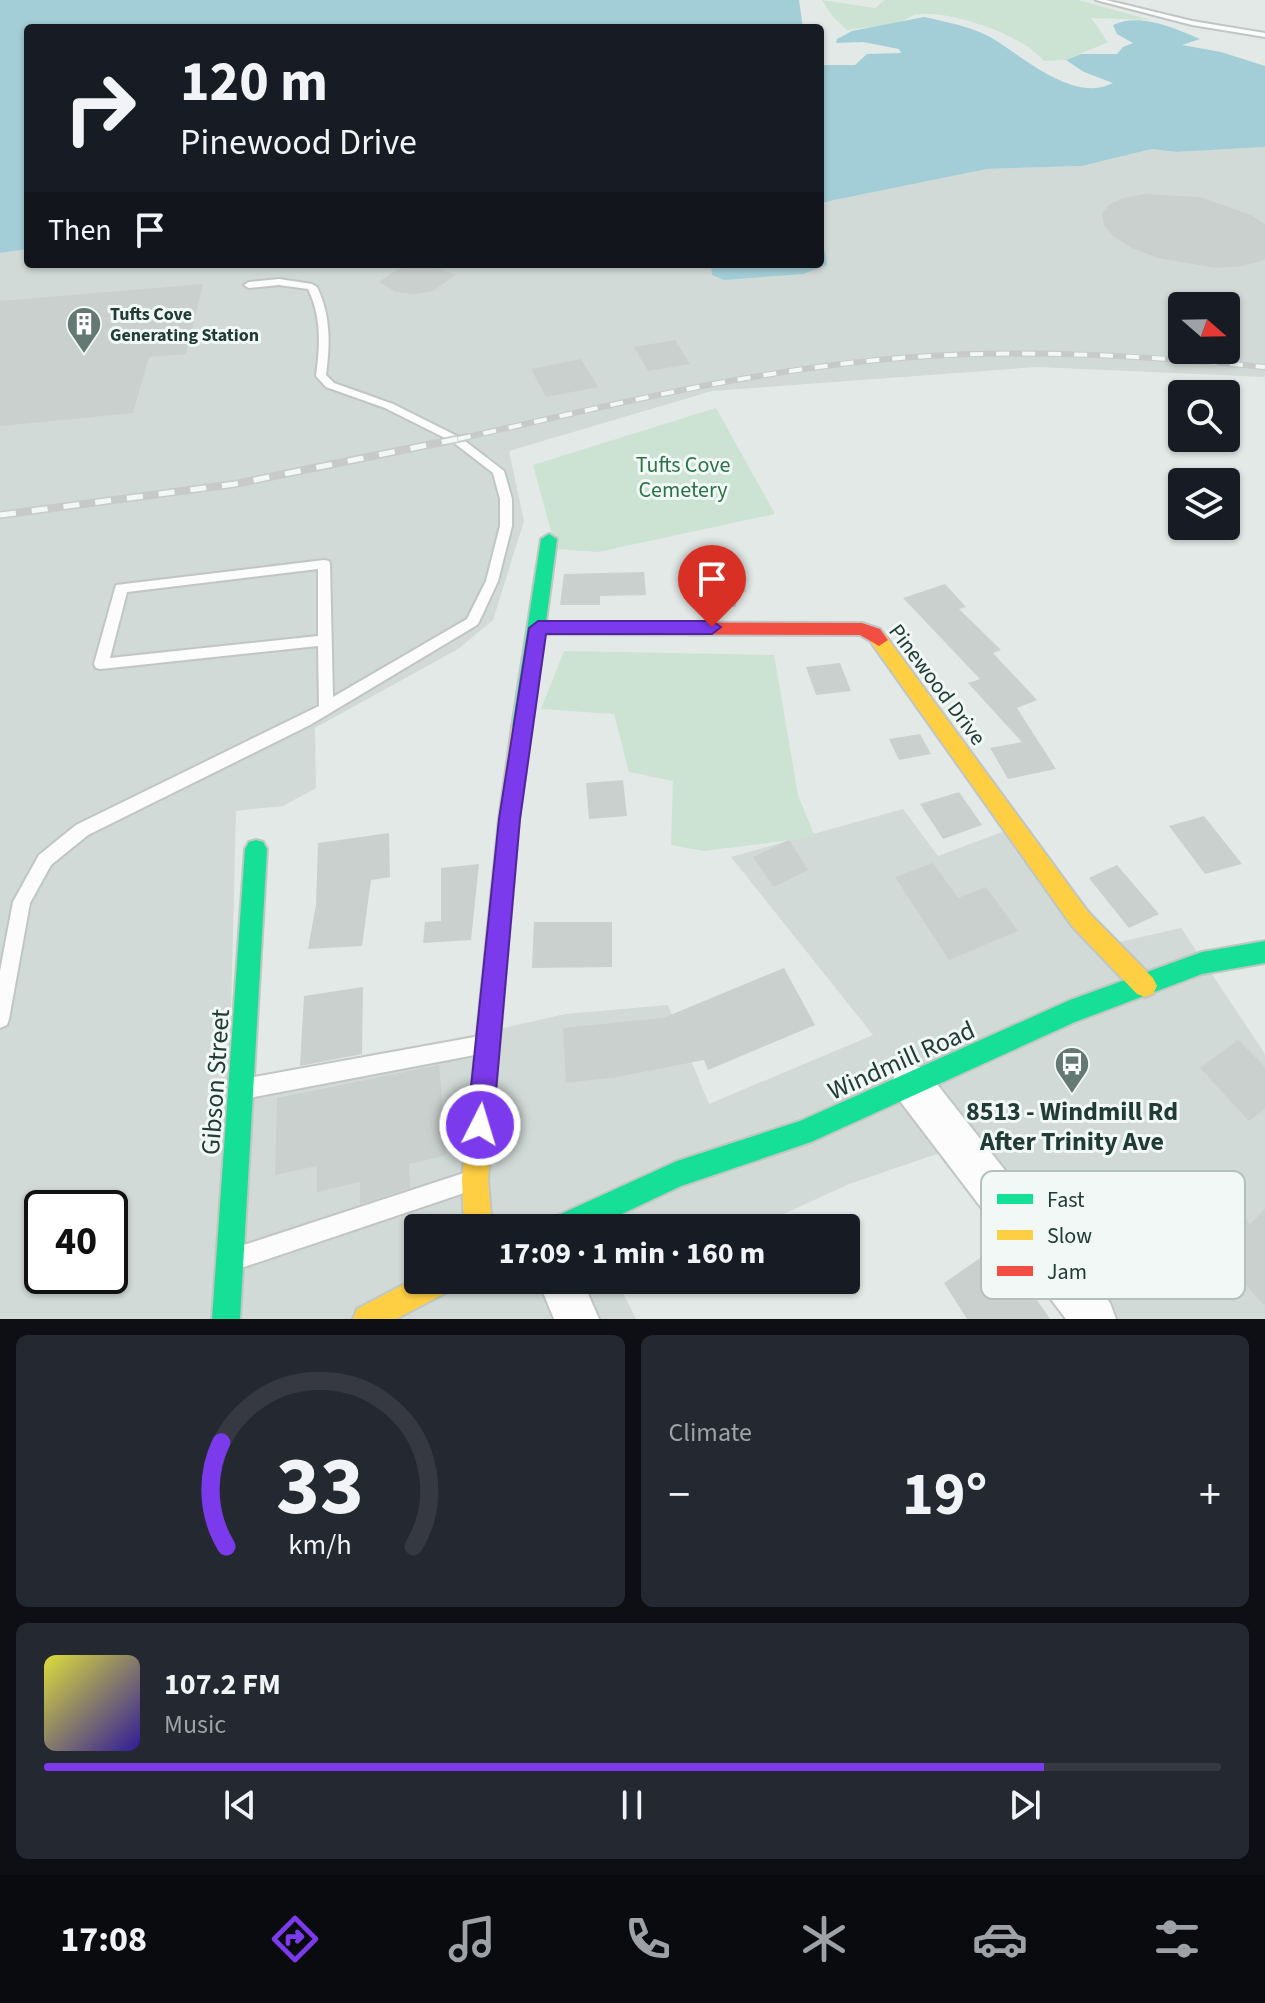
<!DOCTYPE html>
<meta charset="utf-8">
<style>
body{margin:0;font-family:"Source Sans 3",sans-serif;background:#242831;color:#f1f3f6;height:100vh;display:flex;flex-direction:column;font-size:30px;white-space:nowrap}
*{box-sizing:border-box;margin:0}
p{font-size:26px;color:#9ea1a6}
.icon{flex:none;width:44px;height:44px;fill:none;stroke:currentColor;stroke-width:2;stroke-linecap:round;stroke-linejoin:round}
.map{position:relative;height:1319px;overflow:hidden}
.sheet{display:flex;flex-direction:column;gap:16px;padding:16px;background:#0d0f14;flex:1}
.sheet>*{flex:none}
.hud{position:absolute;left:24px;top:24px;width:800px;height:244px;border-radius:8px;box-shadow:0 2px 6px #0004;background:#171b24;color:#f1f3f6;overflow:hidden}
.needle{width:52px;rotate:110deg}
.controls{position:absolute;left:1168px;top:292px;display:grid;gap:16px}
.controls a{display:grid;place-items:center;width:72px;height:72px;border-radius:8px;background:#171b24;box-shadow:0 2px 6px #0004;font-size:40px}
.speed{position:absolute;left:24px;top:1190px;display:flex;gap:16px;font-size:40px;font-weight:700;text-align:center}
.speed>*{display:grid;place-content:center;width:104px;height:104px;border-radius:50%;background:#171b24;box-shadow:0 2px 6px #0004;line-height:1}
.speed .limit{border:4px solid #111;border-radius:12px;background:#fff;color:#111}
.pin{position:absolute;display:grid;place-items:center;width:68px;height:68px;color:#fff;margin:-82px -34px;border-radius:50% 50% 50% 0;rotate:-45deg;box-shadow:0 0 8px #0007}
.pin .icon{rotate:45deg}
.me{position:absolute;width:88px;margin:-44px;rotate:5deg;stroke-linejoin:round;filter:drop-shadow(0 0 6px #0008)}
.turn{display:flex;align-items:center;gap:28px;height:168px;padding:0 24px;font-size:36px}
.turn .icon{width:104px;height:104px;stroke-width:2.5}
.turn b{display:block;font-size:56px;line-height:68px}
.then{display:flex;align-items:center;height:76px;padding:0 24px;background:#0003;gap:16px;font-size:30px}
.big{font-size:60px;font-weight:700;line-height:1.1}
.sheet .widget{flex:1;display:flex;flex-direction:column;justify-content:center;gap:12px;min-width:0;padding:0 28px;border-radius:12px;background:#242831}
.sheet .dial{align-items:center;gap:0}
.dial svg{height:208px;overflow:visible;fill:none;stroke:#363941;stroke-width:7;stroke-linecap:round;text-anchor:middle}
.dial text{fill:#f1f3f6;stroke:none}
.song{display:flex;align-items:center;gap:24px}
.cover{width:96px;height:96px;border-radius:12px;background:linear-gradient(135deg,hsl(60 70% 55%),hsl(250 70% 35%))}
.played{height:8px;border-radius:4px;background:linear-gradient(90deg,#7c3aed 85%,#363941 85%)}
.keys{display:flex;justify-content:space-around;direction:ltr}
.heat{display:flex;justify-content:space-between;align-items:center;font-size:44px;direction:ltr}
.sheet .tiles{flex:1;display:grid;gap:16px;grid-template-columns:1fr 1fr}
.widget:last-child{grid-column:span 2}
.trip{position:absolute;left:404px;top:1214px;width:456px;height:80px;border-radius:8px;background:#171b24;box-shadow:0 2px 6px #0004;font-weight:700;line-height:80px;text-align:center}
.dock{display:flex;height:128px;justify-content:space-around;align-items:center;background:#090b0e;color:#9ea1a6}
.dock .icon{width:56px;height:56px}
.dock .selected{color:#7c3aed}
.dock b{font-size:36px;color:#f1f3f6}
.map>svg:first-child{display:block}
.built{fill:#d1dad6;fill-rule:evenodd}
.green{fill:#cce2d3}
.water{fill:#a3ced7}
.building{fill:#cad0ce}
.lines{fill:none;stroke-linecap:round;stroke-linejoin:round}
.lane-casing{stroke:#c0c6c3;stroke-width:4}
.street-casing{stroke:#c0c6c3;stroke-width:4}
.fast-casing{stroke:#bfc6c4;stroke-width:4}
.slow-casing{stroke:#bfc6c4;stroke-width:4}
.jam-casing{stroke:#bfc6c4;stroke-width:4}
.lane{fill:#fbfcfb;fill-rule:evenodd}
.street{fill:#fbfcfb;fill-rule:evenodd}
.fast{fill:#16e098;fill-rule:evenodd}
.slow{fill:#ffcf43;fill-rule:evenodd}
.jam{fill:#f24e42;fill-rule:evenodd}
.rail-far1-casing{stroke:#c7cac9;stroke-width:6}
.rail-casing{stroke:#c7cac9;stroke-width:8}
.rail-far1{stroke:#f1f8f5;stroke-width:4;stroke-dasharray:13;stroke-linecap:butt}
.rail{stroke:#f1f8f5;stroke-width:5;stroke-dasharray:16;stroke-linecap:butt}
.route{fill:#7c3aed;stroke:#51269a;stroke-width:2}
.labels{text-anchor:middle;stroke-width:6;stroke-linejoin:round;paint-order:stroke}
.far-poi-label{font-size:18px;font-weight:bold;fill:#213c36;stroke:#f1f8f5;text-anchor:start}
.park-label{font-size:22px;fill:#2b734a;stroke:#f1f8f5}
.street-label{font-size:22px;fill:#213c36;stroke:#f1f8f5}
.near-street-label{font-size:26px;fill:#213c36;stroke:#f1f8f5}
.near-poi-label{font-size:26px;font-weight:bold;fill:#213c36;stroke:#f1f8f5}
.key{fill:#f1f8f5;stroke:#b3c0bc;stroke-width:2}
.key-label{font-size:22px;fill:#213c36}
</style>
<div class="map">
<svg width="1265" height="1319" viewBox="0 0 1265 1319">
<rect width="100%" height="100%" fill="#e3e9e6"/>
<path class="built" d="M1265,147V377L1037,367L712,391L509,451L524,521L493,620L458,649L315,728L316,788L283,806L236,811L229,1091L565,1014L668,1005L709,1104L873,1035L731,857L903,809L938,856L1023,824L1115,943L1181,928L1265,1054V1319H1103L966,1144L849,1184L753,1228H418V1280H640L621,1289L636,1319H0V253L28,249V264H820V203L987,169L1082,166L1152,149L1176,152ZM1182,306H1226V350H1182ZM42,1208H110V1276H42Z"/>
<path class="green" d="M822,0L875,8L885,0H1078L1151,20L1091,18L1108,42L1066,60L1044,61C1023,35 953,11 919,14C912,14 909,19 902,21C885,27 864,27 847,30L833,17Z
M716,408L775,514L598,552L556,549L533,465Z
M564,651L774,655L798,795L815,837L704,851L671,845L673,781L629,772L614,714L541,709Z"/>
<path class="water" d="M0,0H799L803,28H28V249L0,253Z
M924,17C946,22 970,26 990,37C1021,55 1074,104 1113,83L1084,72L1066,60L1081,54H1117L1123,47L1133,43L1117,34L1113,25C1138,12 1175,28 1200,39L1182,45L1221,52L1265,66V147L1176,152L1152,149L1082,166L987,169L820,203V65H855L867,54L901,53L899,49L863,42L836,43L837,39L852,31Z
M820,250L825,251L827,265L803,274L724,280L712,275L711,264H820Z"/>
<path class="building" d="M1145,194L1200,197L1251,215L1265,224V260L1242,266L1216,268L1158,258L1132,248L1114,237L1104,225L1102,214L1109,205L1123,198Z
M415,265L435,267L456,275L433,291L414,294L396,292L379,282L396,270Z
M203,284L186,354L149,357L133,413L0,426V301Z
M675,340L690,364L648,371L634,347Z
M581,359L598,387L546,397L531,369Z
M691,571H743L746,592L735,593L736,607H693Z
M644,572L646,595L600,596V605H560L564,574Z
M945,584L966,607L959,609L1001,650L993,653L1037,700L1017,708L1056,769L1008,779L990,748L1022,742L968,683L980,679L903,598Z
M840,663L851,691L816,695L806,667Z
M920,734L931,754L899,760L889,739Z
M623,780L627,816L589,819L586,783Z
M959,792L982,825L943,839L920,804Z
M1204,816L1242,864L1205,874L1169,826Z
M389,833L390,877L371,880L362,946L308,949L316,905L318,843Z
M789,840L808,870L774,887L753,857Z
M933,863L958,898L986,887L1018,931L949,960L895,877Z
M479,864L471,940L423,943L425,922L441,921V868Z
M1117,865L1159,914L1129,928L1089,878Z
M534,922H612V967L532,968Z
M784,968L815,1025L708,1070L704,1060L617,1077L566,1083L563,1028L663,1018Z
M363,987L362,1054L300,1066L304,996Z
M1238,1040L1265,1067V1109L1249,1121L1200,1068Z
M439,1065L447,1155L409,1164L410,1188L360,1204V1182L317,1192V1166L275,1175L277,1098Z
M1212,1183L1250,1224L1265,1209V1306L1180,1213Z
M999,1245L1050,1319H967L944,1283Z"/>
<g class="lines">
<defs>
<path id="lane" d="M1096,0H1106L1192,21L1265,33V37L1192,25Z
M279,279L312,284L317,287C331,316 330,344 326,375L334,383L393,404L461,438L504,471L512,499V526L498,581L479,622L477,625L310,725L88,835L51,865L30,903L9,1019L7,1025L0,1028V971L13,902L39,855L76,825L319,706L318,646L101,669L96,668L94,664L116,585L324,560L329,561L330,564L333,697L467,619L486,581L500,526V499L493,473L453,442L385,408L326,387L316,376C320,346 322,317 308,289L279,285L249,288L244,285L249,282ZM318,569V636L110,658L127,592Z
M480,1036L487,1038L489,1045L487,1052L480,1054L249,1098L242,1095L239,1088L242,1081L249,1078Z
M464,1173L471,1176L474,1183L471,1190L464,1193L244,1267L236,1264L233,1256L236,1248L244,1245Z"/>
<path id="street" d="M911,1064L925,1069L1110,1303L1116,1319H1066L897,1097L892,1083L897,1069Z
M538,1280H582L599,1319H554Z"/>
<path id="fast" d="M549,534L557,539L532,727L529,732H515L512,727L541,539Z
M256,840L263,842L267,849L240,1319H212L245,849L249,842Z
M1265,941V963L1202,974L1075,1022L811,1142L681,1186L592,1228H548L552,1218L677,1161L800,1121L1070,1000L1202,952Z"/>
<path id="slow" d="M879,634L885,635L1088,912L1153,978L1157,986L1153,994L1145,997L1137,994L1072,926L873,645L870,640Z
M522,719L529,722L532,727L519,819L488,1179L492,1228H464L462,1179L499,819L512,727L515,722Z
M418,1277V1280H455L451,1290L396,1319H353L357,1309Z"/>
<path id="jam" d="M538,622L862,623L880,629L888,640L879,646L860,635L538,634L529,628Z"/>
</defs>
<use href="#lane" class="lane-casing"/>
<use href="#street" class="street-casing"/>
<use href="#fast" class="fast-casing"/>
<use href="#slow" class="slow-casing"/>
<use href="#jam" class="jam-casing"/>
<use href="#lane" class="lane"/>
<use href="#street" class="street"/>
<use href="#fast" class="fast"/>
<use href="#slow" class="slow"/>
<use href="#jam" class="jam"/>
<defs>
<path id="rail-far1" d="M458,439C608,406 759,368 913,357C1030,349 1148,356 1265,367"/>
<path id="rail" d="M0,515L235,484L467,437"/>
</defs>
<use href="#rail-far1" class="rail-far1-casing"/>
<use href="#rail" class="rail-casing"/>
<use href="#rail-far1" class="rail-far1"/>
<use href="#rail" class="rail"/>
</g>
<path class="route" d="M538,621H712L721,627L712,634H546L520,819L493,1125L490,1134L480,1138L471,1134L467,1125L499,819L529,628Z"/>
<defs>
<symbol id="building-pin" viewBox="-11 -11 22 30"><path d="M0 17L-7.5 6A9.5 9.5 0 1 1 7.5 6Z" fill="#657974" stroke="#f1f8f5"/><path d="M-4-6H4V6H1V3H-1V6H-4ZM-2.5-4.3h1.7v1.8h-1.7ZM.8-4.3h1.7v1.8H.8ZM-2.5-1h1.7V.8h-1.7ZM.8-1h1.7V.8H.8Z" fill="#fff"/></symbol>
<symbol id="bus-pin" viewBox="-11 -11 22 30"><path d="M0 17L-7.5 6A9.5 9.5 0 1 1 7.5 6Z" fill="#657974" stroke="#f1f8f5"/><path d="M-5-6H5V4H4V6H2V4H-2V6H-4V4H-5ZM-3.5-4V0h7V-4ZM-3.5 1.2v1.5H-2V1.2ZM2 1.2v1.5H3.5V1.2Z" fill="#fff"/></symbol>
</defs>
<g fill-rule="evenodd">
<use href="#building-pin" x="64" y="304" width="40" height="54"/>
<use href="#bus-pin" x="1052" y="1044" width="40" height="54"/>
</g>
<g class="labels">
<g class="far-poi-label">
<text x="110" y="320">Tufts Cove<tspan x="110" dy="21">Generating Station</tspan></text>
</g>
<g class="park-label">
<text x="683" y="472">Tufts Cove<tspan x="683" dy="25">Cemetery</tspan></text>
</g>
<g class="street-label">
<text transform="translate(938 684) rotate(53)" y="8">Pinewood Drive</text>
</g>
<g class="near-street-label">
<text transform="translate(901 1060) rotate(-24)" y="9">Windmill Road</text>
<text transform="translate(215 1082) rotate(-86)" y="9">Gibson Street</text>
</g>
<g class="near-poi-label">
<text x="1072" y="1120">8513 - Windmill Rd<tspan x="1072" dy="30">After Trinity Ave</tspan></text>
</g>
</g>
<rect x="981" y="1171" width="264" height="128" rx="12" class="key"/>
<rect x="997" y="1194" width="36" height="10" fill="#16e098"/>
<rect x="997" y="1230" width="36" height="10" fill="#ffcf43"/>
<rect x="997" y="1266" width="36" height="10" fill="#f24e42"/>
<g class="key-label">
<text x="1047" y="1207">Fast</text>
<text x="1047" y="1243">Slow</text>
<text x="1047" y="1279">Jam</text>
</g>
</svg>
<div class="controls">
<a><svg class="needle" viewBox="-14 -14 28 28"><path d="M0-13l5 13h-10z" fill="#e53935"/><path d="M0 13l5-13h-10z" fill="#9ea1a6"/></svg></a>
<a><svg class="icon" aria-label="search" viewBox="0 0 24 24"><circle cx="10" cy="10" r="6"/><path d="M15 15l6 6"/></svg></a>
<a><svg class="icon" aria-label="layers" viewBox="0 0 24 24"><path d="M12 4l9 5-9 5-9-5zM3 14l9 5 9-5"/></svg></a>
</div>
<div class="speed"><div class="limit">40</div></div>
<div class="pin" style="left:712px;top:627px;background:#d93025"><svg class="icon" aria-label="arrive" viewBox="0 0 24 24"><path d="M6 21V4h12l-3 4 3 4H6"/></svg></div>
<svg class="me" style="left:480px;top:1125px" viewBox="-20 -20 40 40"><circle r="17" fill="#7c3aed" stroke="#fff" stroke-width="3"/><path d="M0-11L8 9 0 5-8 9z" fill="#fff"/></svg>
<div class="trip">17:09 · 1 min · 160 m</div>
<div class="hud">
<div class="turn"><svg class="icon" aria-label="right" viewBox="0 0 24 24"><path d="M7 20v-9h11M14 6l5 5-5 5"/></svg><div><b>120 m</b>Pinewood Drive</div></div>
<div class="then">Then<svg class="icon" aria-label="arrive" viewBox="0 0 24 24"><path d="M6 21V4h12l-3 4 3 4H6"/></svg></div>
</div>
</div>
<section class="sheet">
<div class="tiles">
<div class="widget dial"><svg viewBox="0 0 100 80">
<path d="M14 69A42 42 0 1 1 86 69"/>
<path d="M14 69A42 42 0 0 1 12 29" stroke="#7c3aed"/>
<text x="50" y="56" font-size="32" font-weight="700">33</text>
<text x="50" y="72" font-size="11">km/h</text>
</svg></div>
<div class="widget"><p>Climate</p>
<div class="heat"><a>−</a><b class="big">19°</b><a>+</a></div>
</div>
<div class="widget">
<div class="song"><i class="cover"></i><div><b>107.2 FM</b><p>Music</p></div></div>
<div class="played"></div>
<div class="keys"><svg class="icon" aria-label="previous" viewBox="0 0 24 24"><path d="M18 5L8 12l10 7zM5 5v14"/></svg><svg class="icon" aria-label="pause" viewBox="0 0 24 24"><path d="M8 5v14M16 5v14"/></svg><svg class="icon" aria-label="next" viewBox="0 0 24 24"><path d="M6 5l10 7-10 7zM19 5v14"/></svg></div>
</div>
</div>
</section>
<nav class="dock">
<b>17:08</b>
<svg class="icon selected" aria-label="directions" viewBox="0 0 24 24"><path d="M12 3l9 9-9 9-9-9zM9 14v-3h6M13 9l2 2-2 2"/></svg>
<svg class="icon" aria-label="music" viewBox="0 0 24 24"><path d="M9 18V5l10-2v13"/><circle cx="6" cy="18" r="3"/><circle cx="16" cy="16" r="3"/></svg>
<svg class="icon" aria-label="phone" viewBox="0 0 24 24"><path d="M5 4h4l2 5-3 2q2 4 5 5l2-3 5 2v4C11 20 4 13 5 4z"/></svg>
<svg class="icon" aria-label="climate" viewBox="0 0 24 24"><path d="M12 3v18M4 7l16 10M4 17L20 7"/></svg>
<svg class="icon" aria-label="car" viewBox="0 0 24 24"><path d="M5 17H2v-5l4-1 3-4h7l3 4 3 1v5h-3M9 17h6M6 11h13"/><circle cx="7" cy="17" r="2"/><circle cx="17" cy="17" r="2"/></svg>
<svg class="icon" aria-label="filters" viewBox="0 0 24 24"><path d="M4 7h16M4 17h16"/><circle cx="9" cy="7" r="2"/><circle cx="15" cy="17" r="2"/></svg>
</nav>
